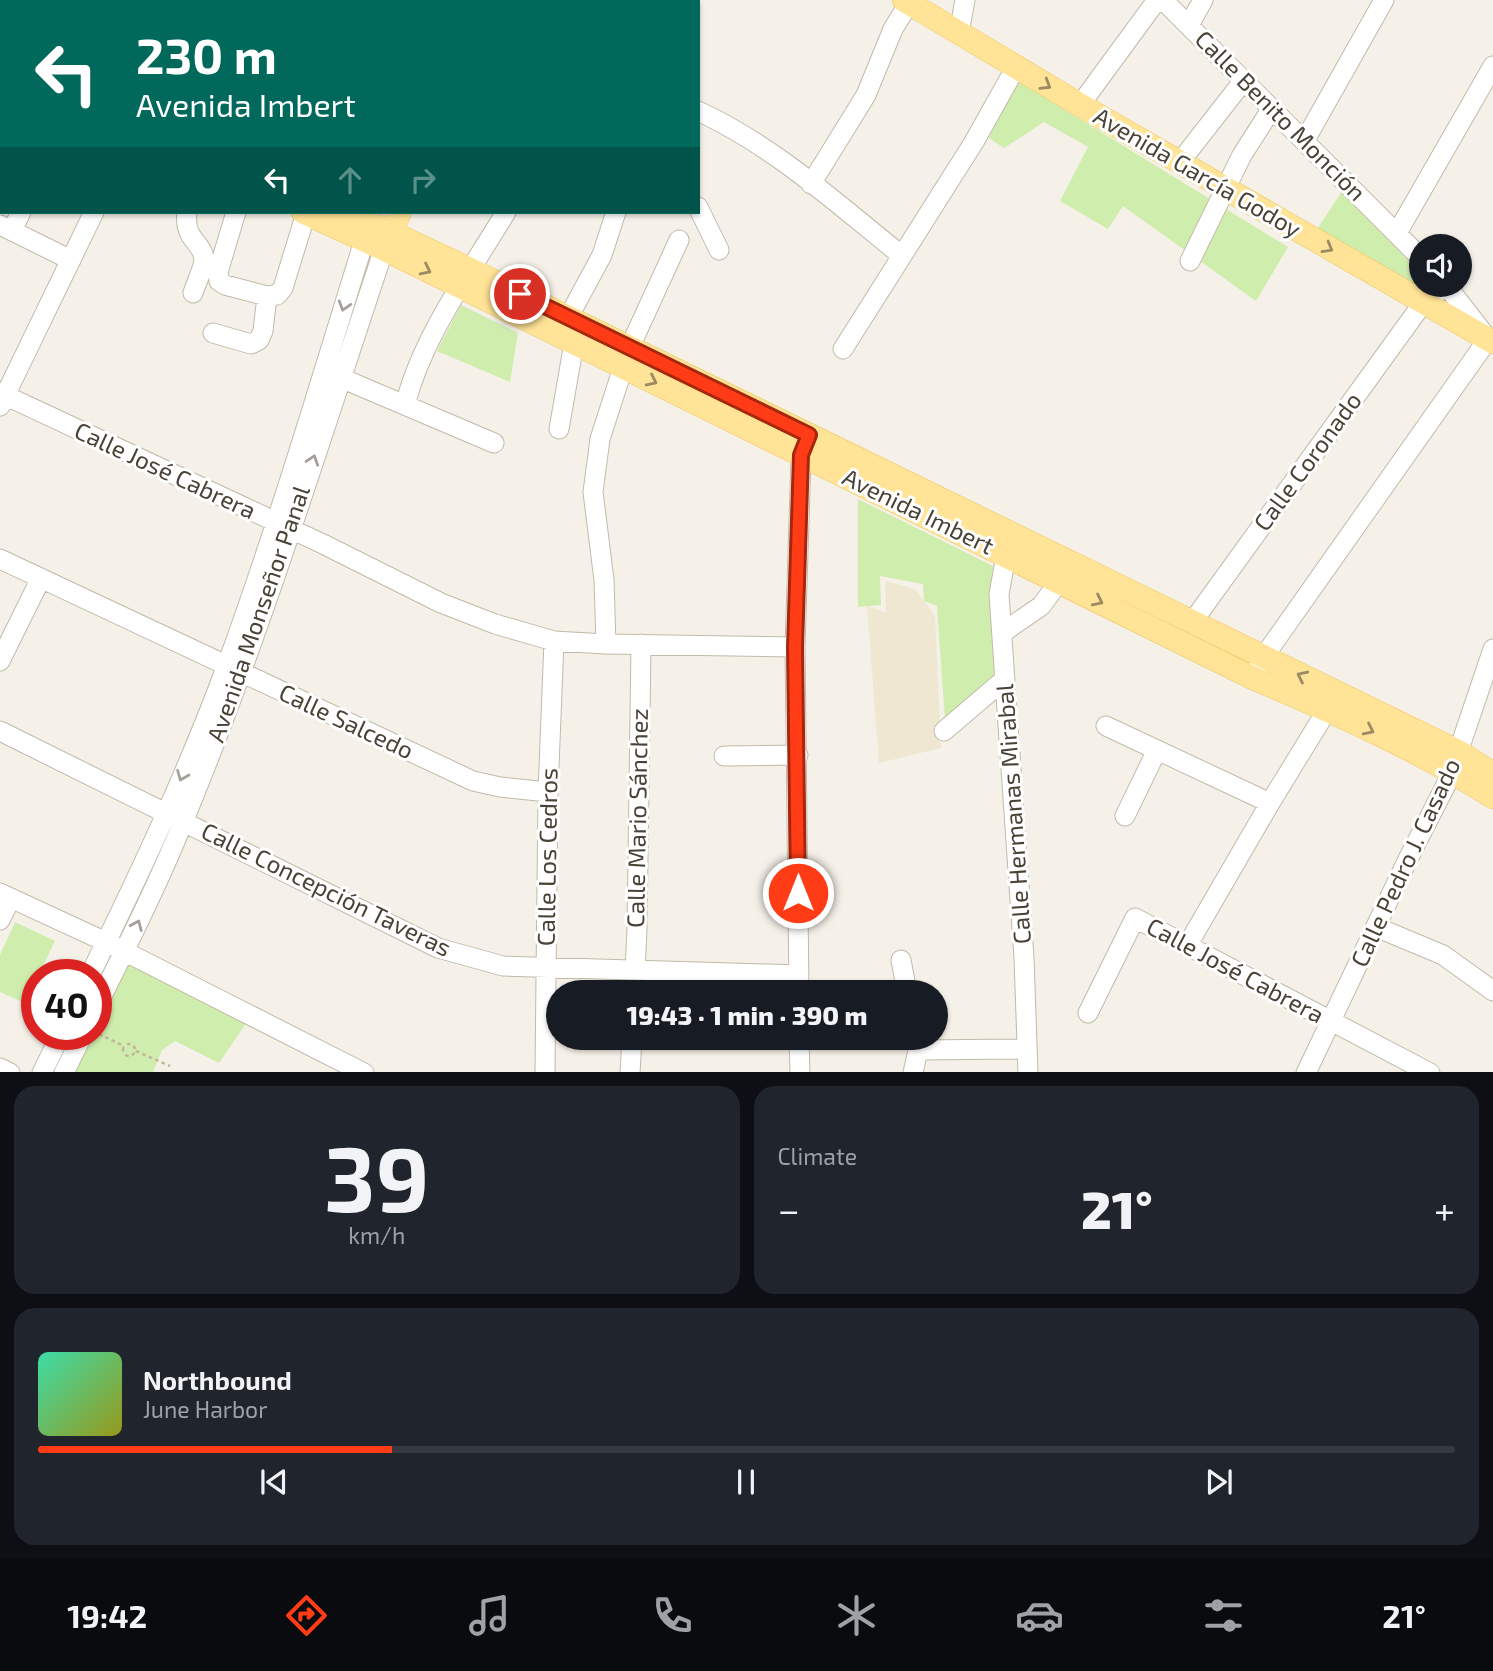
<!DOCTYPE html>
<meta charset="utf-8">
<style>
body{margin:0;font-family:"Exo 2",sans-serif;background:#20242c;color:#f1f3f6;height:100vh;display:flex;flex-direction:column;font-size:26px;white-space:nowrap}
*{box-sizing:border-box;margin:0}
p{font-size:23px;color:#9ea1a6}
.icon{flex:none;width:38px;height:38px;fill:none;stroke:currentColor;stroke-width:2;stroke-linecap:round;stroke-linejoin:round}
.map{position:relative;height:1072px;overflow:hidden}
.panel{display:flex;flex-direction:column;gap:14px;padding:14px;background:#0d0f14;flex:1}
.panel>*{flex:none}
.hud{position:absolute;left:0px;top:0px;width:700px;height:214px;box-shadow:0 2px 5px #0004;background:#00695c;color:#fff;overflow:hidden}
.tools{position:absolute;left:1409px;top:234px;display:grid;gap:14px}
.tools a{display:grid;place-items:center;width:63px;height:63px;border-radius:50%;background:#171b24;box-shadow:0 2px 5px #0004;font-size:35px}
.speed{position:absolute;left:21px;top:959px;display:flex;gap:14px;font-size:35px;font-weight:700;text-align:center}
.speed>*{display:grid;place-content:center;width:91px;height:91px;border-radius:50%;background:#171b24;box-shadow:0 2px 5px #0004;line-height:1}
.speed .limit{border:10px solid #d22;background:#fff;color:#111}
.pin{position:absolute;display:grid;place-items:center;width:60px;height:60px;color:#fff;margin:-30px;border:4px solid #fff;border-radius:50%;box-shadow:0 2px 7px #0007}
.me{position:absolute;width:77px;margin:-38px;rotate:0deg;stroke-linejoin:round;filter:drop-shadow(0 0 5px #0008)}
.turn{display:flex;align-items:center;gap:24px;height:147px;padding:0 21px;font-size:32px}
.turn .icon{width:91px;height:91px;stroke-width:2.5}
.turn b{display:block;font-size:49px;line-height:60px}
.lanes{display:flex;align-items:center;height:66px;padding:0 21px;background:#0003;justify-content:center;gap:35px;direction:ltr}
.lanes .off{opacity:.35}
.big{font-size:52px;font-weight:800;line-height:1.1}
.panel .tile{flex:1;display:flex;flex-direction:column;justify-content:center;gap:10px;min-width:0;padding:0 24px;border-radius:21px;background:#20242c}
.panel .dial{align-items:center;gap:0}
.dial b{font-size:91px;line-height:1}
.song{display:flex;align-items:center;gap:21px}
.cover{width:84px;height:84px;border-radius:10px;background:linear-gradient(135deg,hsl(160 70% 55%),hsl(60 70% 35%))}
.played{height:7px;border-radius:4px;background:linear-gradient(90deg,#ff3c15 25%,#363941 25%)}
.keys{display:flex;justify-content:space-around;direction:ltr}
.heat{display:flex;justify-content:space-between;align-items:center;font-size:38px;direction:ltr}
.panel .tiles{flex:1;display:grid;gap:14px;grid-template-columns:1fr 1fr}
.tile:last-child{grid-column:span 2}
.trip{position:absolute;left:546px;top:980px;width:402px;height:70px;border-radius:35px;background:#171b24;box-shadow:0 2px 5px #0004;font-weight:800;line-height:70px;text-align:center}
.dock{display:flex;height:112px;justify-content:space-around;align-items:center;background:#090b0e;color:#9ea1a6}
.dock .icon{width:49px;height:49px}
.dock .current{color:#ff3c15}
.dock b{font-size:32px;color:#f1f3f6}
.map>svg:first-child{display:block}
.education{fill:#efe7d1}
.green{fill:#cfedad}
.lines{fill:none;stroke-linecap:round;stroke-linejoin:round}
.minor-casing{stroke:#c2baa9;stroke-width:21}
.major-casing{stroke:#eec55d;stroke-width:24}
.path{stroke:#c5b699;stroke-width:2.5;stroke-dasharray:3.5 3.5;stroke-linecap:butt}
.minor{stroke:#fff;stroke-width:19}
.major{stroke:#ffe397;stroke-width:23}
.oneway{stroke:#9b8a62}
.oneway2{stroke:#a4a09a}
.route-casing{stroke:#a6270e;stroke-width:18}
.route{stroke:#ff3c15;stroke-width:12}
.labels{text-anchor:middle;stroke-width:6;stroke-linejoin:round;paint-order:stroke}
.street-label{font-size:24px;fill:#494236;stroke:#fff}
</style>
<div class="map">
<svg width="1493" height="1073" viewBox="0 0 1493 1073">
<rect width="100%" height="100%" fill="#f5f1e8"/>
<path class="education" d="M885,581L915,589L935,616L941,748L879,763L867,606L886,613Z"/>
<path class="green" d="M1018,81L1288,247L1256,301L1123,206L1108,229L1060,201L1088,147L1044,122L1004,148L989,138Z
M1342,191L1421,274V285H1429L1422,292L1316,231Z
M461,305L518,333L510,382L437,351Z
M858,499L993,566L998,674L945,720L937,606L924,601L923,584L880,576L881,605L858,607Z
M15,922L55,941L25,1003L0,992V955Z
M131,963L247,1022L219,1063L175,1041L162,1050L153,1072L73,1073L92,1034H96V1024L124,965Z"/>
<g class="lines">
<defs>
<path id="minor" d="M1163,0L1421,258
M194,2L195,0
M276,2L278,0
M631,2L632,0
M1189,25L1203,0
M959,33L965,0
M1080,105L1157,0
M698,111C774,146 836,203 901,255
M1305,140L1384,0
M1180,162L1244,80
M811,184L866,95L893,29L909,3
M698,207L719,250
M187,212C183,241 204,242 204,260C203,270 196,283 193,293
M236,212L218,272L219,281L225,285L267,296L277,295L283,288L306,213
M0,225L71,260
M12,231L21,212
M1397,233L1493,66
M1190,261L1242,155L1272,108
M568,318L602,255L616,212
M213,333L251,344L259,340L263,331L267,296
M843,349L974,142L1016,67
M341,378L494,443
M0,393L323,544L441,603L495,624L554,641L606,644L795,647
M405,405C423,335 469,274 506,212
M0,406L94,212
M559,429L574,343
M1011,543L1006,556L999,594L1024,958L1028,1073
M0,559L473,781L500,787L548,792
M1193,621L1423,303L1436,294
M1002,633L1041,606L1059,582
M606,644L604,580L593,492L600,439L629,349L679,240
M0,661L41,578
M1253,678L1265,655L1488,339L1446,285
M1106,726L1270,803
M0,731L438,948L503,966L799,975
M944,731L1005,679
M724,756L798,755
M1125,816L1157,750
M0,893L106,942L364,1073
M0,920L11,898
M1376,927L1443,955L1493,991
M1187,946L1270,803L1335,697
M901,960L907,992
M90,975C140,873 188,771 227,665C278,525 320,383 364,241
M634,992L637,929L641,644
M799,992L795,647L801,459L807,442
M96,1008C127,946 158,884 184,820C261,633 320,440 384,249
M1088,1013L1135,918L1430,1073
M799,1038L800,1073
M918,1050L1026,1049
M0,1068L10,1073
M42,1073L61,1034
M64,1073L83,1034
M545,1073L548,792L554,641
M630,1073L632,1038
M913,1073L918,1050L916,1039
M1306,1073L1408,859L1449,779L1493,649"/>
<path id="major" d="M904,0L1080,105L1493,342
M491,2L492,0
M511,2L512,0
M0,43L2,44
M0,65L2,66
M303,212L384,249L1253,678C1335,713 1418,749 1493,797
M348,212L471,270L1459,752L1493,774
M385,246L400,212"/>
</defs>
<use href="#minor" class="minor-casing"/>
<use href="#major" class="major-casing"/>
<path class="path" d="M99,1034L124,1046
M123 1050a6 6 0 1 1 12 0a6 6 0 1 1-12 0Z
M136,1051L170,1066"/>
<use href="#minor" class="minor"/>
<use href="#major" class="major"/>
</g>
<defs><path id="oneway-chevron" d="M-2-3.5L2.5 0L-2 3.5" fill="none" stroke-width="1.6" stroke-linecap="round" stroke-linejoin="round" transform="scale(1.75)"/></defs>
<g class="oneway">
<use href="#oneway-chevron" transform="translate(1046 85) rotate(31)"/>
<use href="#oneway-chevron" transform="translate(1328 248) rotate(30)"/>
<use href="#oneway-chevron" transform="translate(426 270) rotate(26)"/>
<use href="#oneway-chevron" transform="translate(652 381) rotate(26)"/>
<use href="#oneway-chevron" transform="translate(1098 601) rotate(26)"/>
<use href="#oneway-chevron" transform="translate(1302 676) rotate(-154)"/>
<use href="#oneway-chevron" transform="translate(1369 730) rotate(26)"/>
</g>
<g class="oneway2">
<use href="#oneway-chevron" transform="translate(344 306) rotate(107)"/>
<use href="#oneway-chevron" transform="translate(313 460) rotate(-72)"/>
<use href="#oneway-chevron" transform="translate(182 776) rotate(112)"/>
<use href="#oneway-chevron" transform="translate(137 925) rotate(-66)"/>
</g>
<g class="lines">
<defs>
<path id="route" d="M520,294L809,435L801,455L795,647L798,893"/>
</defs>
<use href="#route" class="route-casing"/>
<use href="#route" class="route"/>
</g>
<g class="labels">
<g class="street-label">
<text transform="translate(1280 116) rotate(45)" y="8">Calle Benito Monción</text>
<text transform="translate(1197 173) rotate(30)" y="8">Avenida García Godoy</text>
<text transform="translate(1308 462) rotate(-54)" y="8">Calle Coronado</text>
<text transform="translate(165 471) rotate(25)" y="8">Calle José Cabrera</text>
<text transform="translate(918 512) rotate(26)" y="8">Avenida Imbert</text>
<text transform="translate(259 614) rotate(-71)" y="8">Avenida Monseñor Panal</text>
<text transform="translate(346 722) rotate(25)" y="8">Calle Salcedo</text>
<text transform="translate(1014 814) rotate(-94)" y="8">Calle Hermanas Mirabal</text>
<text transform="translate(638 818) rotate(-89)" y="8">Calle Mario Sánchez</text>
<text transform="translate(548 857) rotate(-89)" y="8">Calle Los Cedros</text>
<text transform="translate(1406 863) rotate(-65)" y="8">Calle Pedro J. Casado</text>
<text transform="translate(326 890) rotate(26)" y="8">Calle Concepción Taveras</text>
<text transform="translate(1235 971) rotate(28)" y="8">Calle José Cabrera</text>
</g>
</g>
</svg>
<div class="tools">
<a><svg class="icon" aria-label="sound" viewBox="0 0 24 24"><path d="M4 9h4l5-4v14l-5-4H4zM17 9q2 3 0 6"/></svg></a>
</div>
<div class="speed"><div class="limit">40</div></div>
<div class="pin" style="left:520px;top:294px;background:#d93025"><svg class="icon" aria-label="arrive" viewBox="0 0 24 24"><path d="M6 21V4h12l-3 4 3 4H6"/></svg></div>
<svg class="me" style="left:798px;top:893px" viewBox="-20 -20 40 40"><circle r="17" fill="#ff3c15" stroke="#fff" stroke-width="3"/><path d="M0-11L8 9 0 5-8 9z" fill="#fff"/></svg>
<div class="trip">19:43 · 1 min · 390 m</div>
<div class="hud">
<div class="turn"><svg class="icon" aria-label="left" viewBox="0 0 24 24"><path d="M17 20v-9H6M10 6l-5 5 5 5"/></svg><div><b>230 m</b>Avenida Imbert</div></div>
<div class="lanes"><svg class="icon" aria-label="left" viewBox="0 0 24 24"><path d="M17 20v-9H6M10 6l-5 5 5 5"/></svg><svg class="icon off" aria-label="ahead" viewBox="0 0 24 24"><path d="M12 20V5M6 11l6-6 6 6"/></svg><svg class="icon off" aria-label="right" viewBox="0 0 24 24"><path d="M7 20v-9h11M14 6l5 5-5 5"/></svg></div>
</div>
</div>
<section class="panel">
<div class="tiles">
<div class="tile dial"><b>39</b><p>km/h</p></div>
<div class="tile"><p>Climate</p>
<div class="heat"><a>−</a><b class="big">21°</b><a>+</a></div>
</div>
<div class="tile">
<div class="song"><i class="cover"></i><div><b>Northbound</b><p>June Harbor</p></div></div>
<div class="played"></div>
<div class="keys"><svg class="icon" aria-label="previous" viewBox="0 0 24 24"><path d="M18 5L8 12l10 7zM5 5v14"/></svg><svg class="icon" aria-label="pause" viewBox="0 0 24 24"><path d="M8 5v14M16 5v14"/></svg><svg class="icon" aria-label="next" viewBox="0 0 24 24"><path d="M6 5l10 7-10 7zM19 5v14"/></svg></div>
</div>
</div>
</section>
<nav class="dock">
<b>19:42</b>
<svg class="icon current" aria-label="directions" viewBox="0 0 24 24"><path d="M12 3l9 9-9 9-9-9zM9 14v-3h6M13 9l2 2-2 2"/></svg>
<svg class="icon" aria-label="music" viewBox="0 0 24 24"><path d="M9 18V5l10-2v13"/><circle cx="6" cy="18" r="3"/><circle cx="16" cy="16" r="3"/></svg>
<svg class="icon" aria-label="phone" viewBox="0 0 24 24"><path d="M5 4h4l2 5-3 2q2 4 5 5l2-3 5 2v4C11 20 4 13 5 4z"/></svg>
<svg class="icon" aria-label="climate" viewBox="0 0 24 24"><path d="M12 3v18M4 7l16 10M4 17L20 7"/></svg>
<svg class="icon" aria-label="car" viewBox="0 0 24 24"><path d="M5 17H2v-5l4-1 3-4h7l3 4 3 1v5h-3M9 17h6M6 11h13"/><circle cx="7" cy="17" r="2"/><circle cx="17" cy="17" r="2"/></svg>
<svg class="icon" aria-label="filters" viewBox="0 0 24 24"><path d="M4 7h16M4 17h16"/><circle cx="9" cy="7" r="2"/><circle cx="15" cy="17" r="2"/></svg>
<b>21°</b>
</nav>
